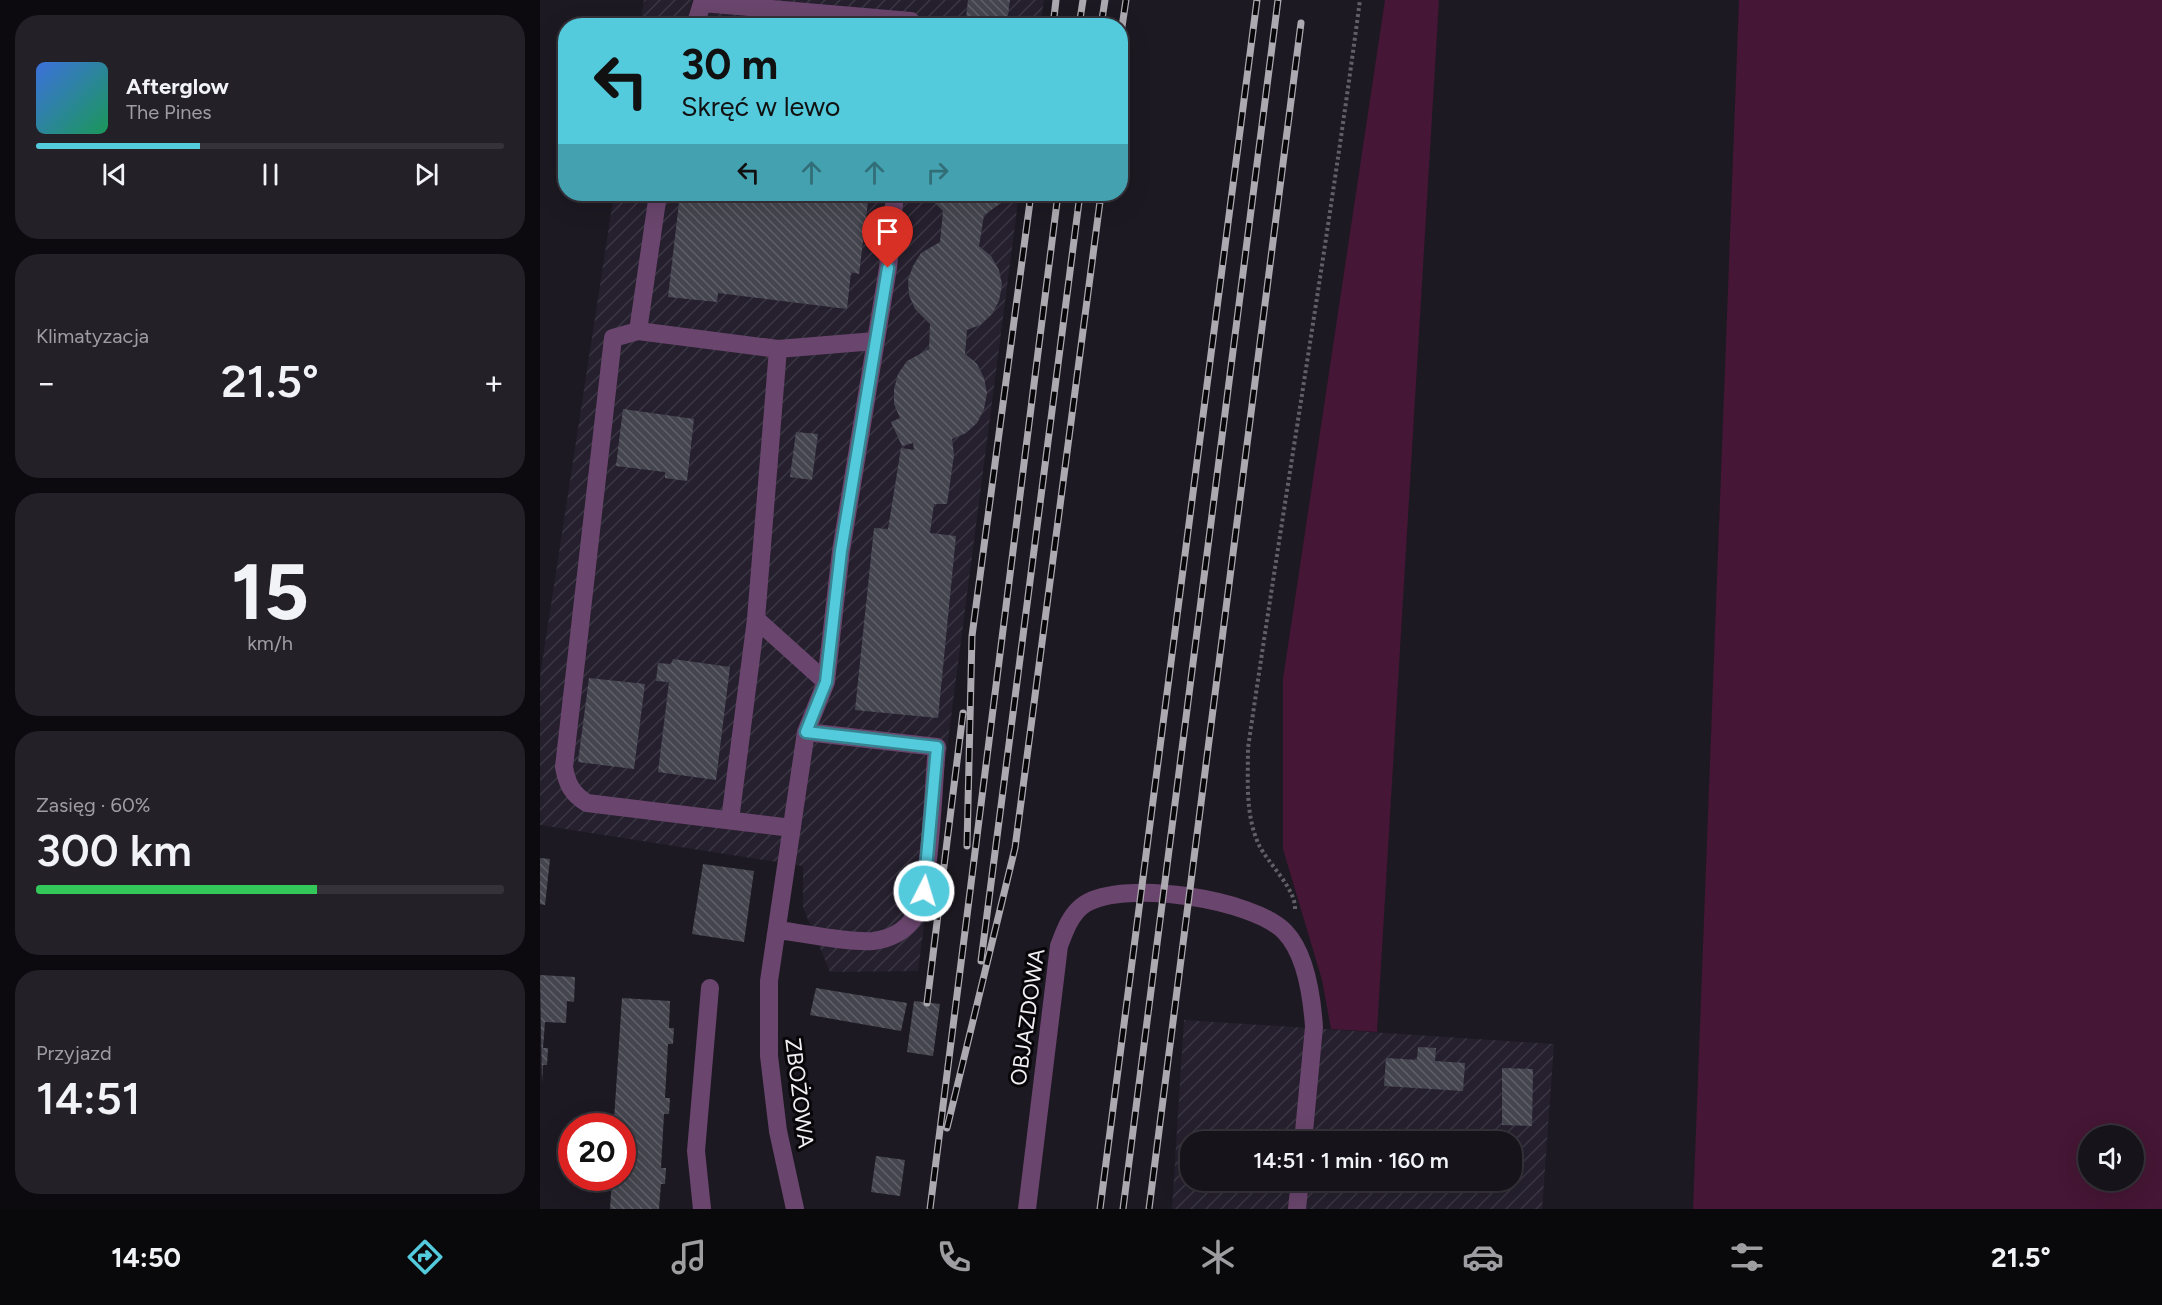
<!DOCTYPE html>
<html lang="pl">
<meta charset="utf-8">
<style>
body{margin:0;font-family:Figtree,sans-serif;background:#232027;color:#f1f3f6;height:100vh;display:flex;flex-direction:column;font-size:22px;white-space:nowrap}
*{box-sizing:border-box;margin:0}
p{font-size:20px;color:#9e9ea2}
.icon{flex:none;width:33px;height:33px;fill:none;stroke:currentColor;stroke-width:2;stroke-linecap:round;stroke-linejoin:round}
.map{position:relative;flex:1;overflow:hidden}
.side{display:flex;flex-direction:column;gap:15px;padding:15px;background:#0c0a0e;width:540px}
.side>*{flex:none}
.guide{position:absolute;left:18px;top:18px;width:570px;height:183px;border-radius:24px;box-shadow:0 6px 24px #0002,0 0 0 2px #353239;background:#54cadd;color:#111;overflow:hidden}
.fabs{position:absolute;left:1538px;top:1125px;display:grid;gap:12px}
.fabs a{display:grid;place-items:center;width:66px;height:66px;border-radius:50%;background:#16131a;box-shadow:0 6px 24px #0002,0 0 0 2px #353239;font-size:30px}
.speed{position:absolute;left:18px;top:1113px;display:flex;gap:12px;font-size:30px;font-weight:700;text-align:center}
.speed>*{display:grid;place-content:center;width:78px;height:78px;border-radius:50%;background:#16131a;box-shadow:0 6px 24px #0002,0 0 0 2px #353239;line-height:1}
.speed .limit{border:9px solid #d22;background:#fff;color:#111}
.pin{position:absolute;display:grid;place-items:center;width:51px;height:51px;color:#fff;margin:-62px -26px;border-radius:50% 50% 50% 0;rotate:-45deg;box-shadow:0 0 6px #0007}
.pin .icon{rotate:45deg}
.me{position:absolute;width:66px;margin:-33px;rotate:5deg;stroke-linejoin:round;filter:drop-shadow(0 0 4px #0008)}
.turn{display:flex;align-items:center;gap:21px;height:126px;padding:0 24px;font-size:27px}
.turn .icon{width:78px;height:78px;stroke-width:2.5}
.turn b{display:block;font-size:42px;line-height:51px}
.lanes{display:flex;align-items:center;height:57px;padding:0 24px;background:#0003;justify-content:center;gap:30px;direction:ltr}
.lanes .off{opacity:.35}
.big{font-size:45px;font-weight:600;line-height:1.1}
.side .card{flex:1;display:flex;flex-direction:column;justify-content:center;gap:9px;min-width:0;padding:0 21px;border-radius:24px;background:#232027}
.side .dial{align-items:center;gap:0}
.dial b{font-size:78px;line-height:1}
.song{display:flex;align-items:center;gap:18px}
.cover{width:72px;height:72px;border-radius:9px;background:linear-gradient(135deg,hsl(220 70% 55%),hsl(150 70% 35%))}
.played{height:6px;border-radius:3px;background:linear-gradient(90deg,#54cadd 35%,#353239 35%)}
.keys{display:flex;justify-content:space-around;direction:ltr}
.heat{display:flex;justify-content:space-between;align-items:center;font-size:33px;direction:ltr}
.charge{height:9px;border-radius:4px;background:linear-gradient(90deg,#34c759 60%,#353239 0)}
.trip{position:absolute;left:640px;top:1131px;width:342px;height:60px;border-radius:24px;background:#16131a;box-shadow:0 6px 24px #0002,0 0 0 2px #353239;font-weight:600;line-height:60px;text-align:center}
.tab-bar{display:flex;height:96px;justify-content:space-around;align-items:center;background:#09080a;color:#9e9ea2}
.tab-bar .icon{width:42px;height:42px}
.tab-bar .active{color:#54cadd}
.tab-bar b{font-size:27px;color:#f1f3f6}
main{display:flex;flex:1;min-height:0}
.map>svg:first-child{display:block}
.industrial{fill:url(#industrial-furrows);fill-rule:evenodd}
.green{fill:#451635;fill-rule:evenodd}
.building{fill:url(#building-back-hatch)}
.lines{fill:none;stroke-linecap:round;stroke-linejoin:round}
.path{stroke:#625f67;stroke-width:4;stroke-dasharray:3 3;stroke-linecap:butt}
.minor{stroke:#6a456d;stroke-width:18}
.rail-casing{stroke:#ada9b0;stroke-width:7}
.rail{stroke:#070608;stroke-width:4.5;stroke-dasharray:14;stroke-linecap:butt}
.route-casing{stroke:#378390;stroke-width:15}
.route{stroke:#54cadd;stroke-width:10}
.labels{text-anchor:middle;stroke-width:6;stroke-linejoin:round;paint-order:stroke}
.street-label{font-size:22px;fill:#f1eef4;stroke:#070608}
</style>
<main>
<section class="side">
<div class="card">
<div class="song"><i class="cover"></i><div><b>Afterglow</b><p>The Pines</p></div></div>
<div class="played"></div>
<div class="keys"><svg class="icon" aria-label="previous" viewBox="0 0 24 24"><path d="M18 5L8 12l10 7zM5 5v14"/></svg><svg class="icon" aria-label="pause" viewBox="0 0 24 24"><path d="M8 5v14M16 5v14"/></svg><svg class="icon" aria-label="next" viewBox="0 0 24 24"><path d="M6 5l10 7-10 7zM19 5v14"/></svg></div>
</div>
<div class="card"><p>Klimatyzacja</p>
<div class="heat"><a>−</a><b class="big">21.5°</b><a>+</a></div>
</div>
<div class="card dial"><b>15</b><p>km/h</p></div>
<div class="card"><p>Zasięg · 60%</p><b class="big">300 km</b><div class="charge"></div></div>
<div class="card"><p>Przyjazd</p><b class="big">14:51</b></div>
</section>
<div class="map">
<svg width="1622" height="1209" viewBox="0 0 1622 1209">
<defs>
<pattern id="industrial-furrows" width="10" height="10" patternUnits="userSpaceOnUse" patternTransform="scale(1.5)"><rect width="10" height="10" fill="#26202e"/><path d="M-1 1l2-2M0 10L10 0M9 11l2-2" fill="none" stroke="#3b3643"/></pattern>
<pattern id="building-back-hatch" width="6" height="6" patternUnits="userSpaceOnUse" patternTransform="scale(1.5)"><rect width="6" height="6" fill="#45454f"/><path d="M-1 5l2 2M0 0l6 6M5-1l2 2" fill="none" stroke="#606069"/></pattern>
</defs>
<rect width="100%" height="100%" fill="#1d1922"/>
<path class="industrial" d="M104,0H504L500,25L100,26Z
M74,194H479L378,971L290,972L263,907V866L0,825V677Z
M644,1020L1014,1044L1002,1209H632ZM651,1142H972V1180H651Z"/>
<path class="green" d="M845,0H899L837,1032L791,1029L782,980L743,849V679Z
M1199,0H1622V1209H1153ZM1548,1136H1593V1180H1548Z"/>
<path class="building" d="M428,0H470L467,22L471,26H414L426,18Z
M140,194H329L319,274L311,272L307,309L178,293L177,302L128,297Z
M386,194H468L464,201L444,215L439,246L451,256L459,270L462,285L459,301L452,314L440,325L427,330L425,354L437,364L444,378L447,393L444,409L437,423L426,433L412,439L414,455L407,504H394L390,533L416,536L398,718L315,710L334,528L348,529L361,448L374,450L373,443L362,446L351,422L360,418L354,404V389L358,374L367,361L389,349L390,324L375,309L369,295L368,280L373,266L381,253L400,242L403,211Z
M83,409L154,419L147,481L125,478V472L76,466Z
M256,432L278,434L272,480L250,477Z
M133,659L190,667L176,780L118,772L129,682L116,681L118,663L131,664Z
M49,678L105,684L94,769L38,762Z
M0,858L10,859L5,905L0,904Z
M163,864L214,871L204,942L152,934Z
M0,975L35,977L34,1002L27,1001L26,1023L5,1022L3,1048H8L7,1065H3L2,1083Z
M276,988L367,1003L361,1031L270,1015Z
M82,998L130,1001L129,1028H134L133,1044H128L125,1098H130L129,1114H124L121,1168H126L125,1184H121L119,1209H70L72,1178H82V1126H75L74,1120Z
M374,1001L400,1004L393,1056L367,1052Z
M878,1047L896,1048L895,1061L925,1063L923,1091L844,1086L846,1058L877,1060Z
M962,1068L993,1069L992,1126L962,1125Z
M336,1156L365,1160L360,1196L331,1192Z"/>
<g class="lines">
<path class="path" d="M755,909C756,889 727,862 719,845C705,815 708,780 708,748C744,499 787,250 820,0"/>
<path class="minor" d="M155,26L162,3L371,21V26
M118,194L98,331L238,349L216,619L286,682
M98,331L73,338L24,767C27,784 32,794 47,803L252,828
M238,349L335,341
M190,820L216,619
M237,930C264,933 307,943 333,941C350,939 366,931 375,916C391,887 393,785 397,747L266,732
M162,1209L156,1151L170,988
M255,1209L238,1131L229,1056V981L266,732L286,682L301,551L348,268L355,194
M487,1209L519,946C525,930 531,913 545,904C584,879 714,899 745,932C766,954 772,998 774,1027L763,1142
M757,1209L760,1180"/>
<defs>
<path id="rail" d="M513,26L516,0
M539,26L543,0
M561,26L565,0
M580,40L586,0
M427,846L432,636L491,194
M441,961L540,194
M387,1003L423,713
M407,1128L475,848L561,194
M390,1209L518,194
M560,1209L717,0
M583,1209L738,0
M609,1209L761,23"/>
</defs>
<use href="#rail" class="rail-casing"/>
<use href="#rail" class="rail"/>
</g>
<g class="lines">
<defs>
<path id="route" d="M348,268L301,551L286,682L266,732L397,747L384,891"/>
</defs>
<use href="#route" class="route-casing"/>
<use href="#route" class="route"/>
</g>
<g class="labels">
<g class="street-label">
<text transform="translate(487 1017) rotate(-82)" y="8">OBJAZDOWA</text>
<text transform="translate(260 1093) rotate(83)" y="8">ZBOŻOWA</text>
</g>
</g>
</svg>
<div class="fabs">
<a><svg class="icon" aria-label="sound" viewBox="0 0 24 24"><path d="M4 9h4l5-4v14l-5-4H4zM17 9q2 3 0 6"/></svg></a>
</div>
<div class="speed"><div class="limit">20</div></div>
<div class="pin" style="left:348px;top:268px;background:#d93025"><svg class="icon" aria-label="arrive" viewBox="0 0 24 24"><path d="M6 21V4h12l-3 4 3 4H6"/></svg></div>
<svg class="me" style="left:384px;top:891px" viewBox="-20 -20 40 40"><circle r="17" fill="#54cadd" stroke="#fff" stroke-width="3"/><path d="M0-11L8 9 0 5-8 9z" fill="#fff"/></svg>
<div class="trip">14:51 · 1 min · 160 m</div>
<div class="guide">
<div class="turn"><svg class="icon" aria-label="left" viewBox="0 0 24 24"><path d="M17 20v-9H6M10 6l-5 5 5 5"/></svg><div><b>30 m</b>Skręć w lewo</div></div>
<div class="lanes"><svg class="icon" aria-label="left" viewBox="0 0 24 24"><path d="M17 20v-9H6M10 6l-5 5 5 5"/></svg><svg class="icon off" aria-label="ahead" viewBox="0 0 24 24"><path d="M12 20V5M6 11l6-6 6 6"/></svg><svg class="icon off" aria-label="ahead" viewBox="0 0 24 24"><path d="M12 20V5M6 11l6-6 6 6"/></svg><svg class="icon off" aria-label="right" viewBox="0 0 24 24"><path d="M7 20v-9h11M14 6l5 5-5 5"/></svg></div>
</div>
</div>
</main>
<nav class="tab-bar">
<b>14:50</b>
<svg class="icon active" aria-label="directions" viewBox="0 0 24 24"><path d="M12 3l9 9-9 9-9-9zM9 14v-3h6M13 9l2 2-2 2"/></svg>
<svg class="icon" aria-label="music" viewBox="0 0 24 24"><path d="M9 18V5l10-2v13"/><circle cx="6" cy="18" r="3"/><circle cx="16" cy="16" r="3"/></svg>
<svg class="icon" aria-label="phone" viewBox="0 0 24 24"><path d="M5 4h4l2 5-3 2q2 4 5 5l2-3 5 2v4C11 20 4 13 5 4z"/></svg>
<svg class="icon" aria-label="climate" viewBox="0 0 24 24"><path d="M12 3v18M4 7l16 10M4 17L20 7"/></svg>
<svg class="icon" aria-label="car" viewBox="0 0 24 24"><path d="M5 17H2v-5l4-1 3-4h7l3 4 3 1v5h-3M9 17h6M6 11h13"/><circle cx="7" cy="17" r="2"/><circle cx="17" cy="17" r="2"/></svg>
<svg class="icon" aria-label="filters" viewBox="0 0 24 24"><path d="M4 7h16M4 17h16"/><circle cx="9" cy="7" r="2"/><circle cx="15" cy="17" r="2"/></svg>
<b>21.5°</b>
</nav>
